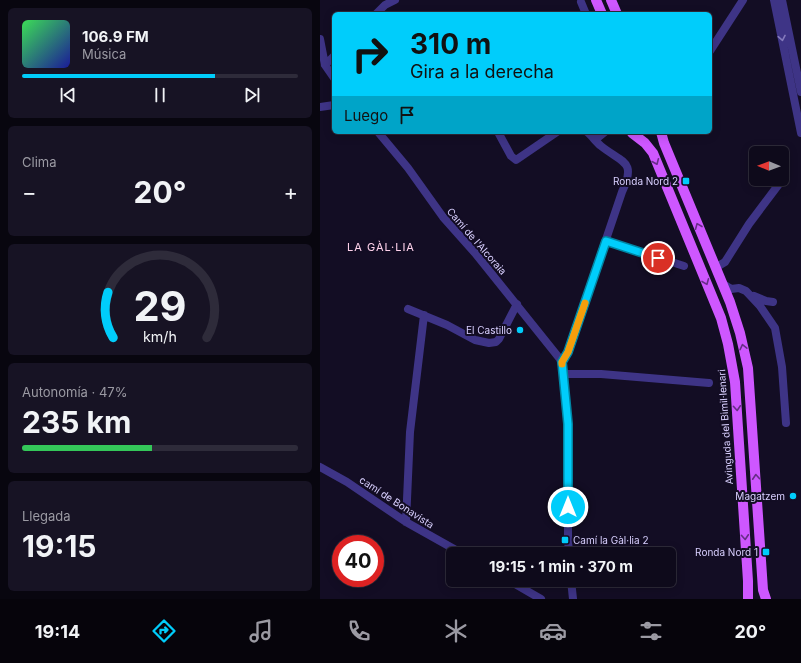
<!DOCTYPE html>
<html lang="es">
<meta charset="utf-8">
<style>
body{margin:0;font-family:Inter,sans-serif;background:#171324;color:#f1f3f6;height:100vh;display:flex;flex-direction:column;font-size:15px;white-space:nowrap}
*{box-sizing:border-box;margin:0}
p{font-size:13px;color:#9b9aa3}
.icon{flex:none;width:22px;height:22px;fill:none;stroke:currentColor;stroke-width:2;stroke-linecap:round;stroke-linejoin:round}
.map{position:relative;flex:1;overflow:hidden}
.side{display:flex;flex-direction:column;gap:8px;padding:8px;background:#08060f;width:320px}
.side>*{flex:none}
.guide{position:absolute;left:12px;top:12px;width:380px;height:122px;border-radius:6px;box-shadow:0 2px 10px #0003,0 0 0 1px #2e2b3a;background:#00cdfb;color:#111;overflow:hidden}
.needle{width:26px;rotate:271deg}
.controls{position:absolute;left:429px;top:146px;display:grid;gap:8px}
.controls a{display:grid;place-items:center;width:40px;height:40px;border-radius:6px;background:#0e0a1b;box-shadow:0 2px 10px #0003,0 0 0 1px #2e2b3a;font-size:20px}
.speed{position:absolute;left:12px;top:535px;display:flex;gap:8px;font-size:20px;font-weight:700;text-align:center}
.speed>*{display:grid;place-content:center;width:52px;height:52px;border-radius:50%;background:#0e0a1b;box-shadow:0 2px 10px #0003,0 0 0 1px #2e2b3a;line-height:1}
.speed .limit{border:6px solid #d22;background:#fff;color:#111}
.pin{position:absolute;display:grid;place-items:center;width:34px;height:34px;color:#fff;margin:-17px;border:2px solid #fff;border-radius:50%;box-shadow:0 1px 4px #0007}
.me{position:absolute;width:44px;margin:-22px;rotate:0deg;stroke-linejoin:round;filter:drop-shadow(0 0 3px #0008)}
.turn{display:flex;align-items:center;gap:14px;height:84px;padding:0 12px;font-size:18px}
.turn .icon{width:52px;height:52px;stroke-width:2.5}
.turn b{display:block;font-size:28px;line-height:34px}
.then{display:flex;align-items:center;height:38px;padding:0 12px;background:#0003;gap:8px;font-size:15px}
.big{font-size:30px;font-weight:700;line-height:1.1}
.side .widget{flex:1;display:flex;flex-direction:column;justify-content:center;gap:6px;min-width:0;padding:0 14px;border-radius:6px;background:#171324}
.side .dial{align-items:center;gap:0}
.dial svg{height:104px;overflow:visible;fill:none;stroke:#2e2b3a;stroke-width:7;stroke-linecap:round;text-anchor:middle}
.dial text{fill:#f1f3f6;stroke:none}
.song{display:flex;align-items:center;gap:12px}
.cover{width:48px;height:48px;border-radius:6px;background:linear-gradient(135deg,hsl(130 70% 55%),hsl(240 70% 35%))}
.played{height:4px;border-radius:2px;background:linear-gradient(90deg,#00cdfb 70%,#2e2b3a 70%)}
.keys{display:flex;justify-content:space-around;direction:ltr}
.heat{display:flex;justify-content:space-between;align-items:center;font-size:22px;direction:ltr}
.charge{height:6px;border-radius:3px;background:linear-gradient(90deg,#34c759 47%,#2e2b3a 0)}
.trip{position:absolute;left:126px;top:547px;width:230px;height:40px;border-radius:6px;background:#0e0a1b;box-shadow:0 2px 10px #0003,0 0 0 1px #2e2b3a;font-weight:700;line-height:40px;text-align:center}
.dock{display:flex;height:64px;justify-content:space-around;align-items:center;background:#06040b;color:#9b9aa3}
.dock .icon{width:28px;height:28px}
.dock .on{color:#00cdfb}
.dock b{font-size:18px;color:#f1f3f6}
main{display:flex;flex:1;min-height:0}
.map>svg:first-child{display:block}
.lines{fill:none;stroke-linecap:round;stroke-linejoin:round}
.minor{stroke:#3e3486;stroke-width:8}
.major{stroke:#ce57ff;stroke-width:10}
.oneway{stroke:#847abc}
.oneway2{stroke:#672e87}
.route-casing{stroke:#0085a3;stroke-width:10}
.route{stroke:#00cdfb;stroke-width:7}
.slow{stroke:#f59e0b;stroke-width:7}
.poi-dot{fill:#00cdfb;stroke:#130d24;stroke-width:1.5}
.labels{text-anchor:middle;stroke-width:4;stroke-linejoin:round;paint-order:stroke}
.poi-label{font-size:10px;fill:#d9d0ff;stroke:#130d24;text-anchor:end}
.street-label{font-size:10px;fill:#d9d0ff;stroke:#130d24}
.neighbourhood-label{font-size:11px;letter-spacing:1px;fill:#ffd2eb;stroke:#130d24}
</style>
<main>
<section class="side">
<div class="widget">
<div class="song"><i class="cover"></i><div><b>106.9 FM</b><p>Música</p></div></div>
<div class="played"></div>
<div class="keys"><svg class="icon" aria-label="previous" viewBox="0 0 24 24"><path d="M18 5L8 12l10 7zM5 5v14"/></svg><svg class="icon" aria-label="pause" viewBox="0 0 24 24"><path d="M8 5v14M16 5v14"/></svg><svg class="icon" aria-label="next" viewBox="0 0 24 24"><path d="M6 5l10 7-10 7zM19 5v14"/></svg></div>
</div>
<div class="widget"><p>Clima</p>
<div class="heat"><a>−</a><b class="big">20°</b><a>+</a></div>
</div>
<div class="widget dial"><svg viewBox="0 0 100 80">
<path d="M14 69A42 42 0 1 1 86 69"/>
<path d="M14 69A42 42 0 0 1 10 34" stroke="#00cdfb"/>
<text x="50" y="56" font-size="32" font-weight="700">29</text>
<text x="50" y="72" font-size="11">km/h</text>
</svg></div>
<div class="widget"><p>Autonomía · 47%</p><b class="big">235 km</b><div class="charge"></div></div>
<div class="widget"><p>Llegada</p><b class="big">19:15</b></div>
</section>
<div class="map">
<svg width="481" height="599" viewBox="0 0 481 599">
<rect width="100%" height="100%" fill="#130d24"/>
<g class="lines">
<path class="minor" d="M454,0L481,133
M462,0L481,92
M261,2L266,14
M56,14L65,5L75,0
M0,39L5,65L14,78
M390,51L423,0
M5,65L14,56
M0,107L14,105
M58,132L88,168L123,217L155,253L240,359L243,368L248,424V539L249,554
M178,132L191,156L196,160L237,132
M275,140L285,132
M286,241L364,266
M395,265H400L405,262L429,224L459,184
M403,284L411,289L419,288L426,291L440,306L455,328L462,367L466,423
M434,296L446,301L453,302
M88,309L127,325L155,340L169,343L176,342L179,339L197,304
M242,362L248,352L302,192C317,160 302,163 281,146C276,142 272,136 267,132
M244,374H281L389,383
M0,467L27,482L86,522L143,554
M86,522L90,432L104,315
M188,580L221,599
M251,580L253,599"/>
<path class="major" d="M276,0L282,14
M291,0L297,14
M341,132L344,143L410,302L420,333L428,368L443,590L446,599
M312,133L325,143L333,153L401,318L408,344L415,382L428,581V599"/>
</g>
<defs><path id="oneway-chevron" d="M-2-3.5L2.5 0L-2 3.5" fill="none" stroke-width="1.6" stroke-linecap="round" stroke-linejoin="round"/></defs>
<use class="oneway" href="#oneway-chevron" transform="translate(462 38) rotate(79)"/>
<g class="oneway2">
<use href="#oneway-chevron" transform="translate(336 162) rotate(67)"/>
<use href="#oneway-chevron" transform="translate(378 226) rotate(-112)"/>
<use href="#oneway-chevron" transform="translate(386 282) rotate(68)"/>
<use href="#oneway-chevron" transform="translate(423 347) rotate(-103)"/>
<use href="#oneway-chevron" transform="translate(417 408) rotate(86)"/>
<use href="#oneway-chevron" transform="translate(436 477) rotate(-94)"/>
<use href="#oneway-chevron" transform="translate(425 537) rotate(86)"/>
</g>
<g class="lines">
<defs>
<path id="route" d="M248,507V424L242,362L248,352L286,241L338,258"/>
</defs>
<use href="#route" class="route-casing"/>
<use href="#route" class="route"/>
<path class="slow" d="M242,364V362L248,352L265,303"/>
</g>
<g class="poi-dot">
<rect x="362" y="177" width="8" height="8" rx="2"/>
<circle cx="200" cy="330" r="4"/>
<circle cx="473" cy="496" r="4"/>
<rect x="241" y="536" width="8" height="8" rx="2"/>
<rect x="442" y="548" width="8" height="8" rx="2"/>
</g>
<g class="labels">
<g class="poi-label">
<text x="358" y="185">Ronda Nord 2</text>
<text x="192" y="334">El Castillo</text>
<text x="465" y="500">Magatzem</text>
<text x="253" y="544" text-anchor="start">Camí la Gàl·lia 2</text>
<text x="438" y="556">Ronda Nord 1</text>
</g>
<g class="street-label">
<text transform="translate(157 241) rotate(49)" y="4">Camí de l'Alcoraia</text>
<text transform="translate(405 427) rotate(-94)" y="4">Avinguda del Bimil·lenari</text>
<text transform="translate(77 502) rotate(33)" y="4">camí de Bonavista</text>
</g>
<g class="neighbourhood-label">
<text x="61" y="251">LA GÀL·LIA</text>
</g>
</g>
</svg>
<div class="controls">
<a><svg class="needle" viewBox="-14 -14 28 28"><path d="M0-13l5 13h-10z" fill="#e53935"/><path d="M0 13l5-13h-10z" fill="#9b9aa3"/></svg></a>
</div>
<div class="speed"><div class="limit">40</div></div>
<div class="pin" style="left:338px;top:258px;background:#d93025"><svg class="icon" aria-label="arrive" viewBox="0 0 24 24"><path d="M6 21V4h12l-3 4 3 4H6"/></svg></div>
<svg class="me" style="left:248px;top:507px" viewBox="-20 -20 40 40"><circle r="17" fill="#00cdfb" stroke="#fff" stroke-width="3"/><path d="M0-11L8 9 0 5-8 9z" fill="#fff"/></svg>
<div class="trip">19:15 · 1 min · 370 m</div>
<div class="guide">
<div class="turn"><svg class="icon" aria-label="right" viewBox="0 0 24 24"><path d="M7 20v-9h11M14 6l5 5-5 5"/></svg><div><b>310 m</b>Gira a la derecha</div></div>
<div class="then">Luego<svg class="icon" aria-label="arrive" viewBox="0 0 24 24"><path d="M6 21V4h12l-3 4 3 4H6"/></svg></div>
</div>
</div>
</main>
<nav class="dock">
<b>19:14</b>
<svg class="icon on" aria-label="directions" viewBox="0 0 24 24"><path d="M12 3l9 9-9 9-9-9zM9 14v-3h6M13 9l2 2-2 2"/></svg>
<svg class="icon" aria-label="music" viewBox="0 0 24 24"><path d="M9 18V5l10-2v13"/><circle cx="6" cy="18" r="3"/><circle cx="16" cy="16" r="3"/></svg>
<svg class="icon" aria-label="phone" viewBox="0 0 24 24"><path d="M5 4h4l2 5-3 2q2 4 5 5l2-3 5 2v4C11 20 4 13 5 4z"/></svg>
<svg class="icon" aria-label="climate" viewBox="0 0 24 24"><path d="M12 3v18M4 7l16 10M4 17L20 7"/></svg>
<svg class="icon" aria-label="car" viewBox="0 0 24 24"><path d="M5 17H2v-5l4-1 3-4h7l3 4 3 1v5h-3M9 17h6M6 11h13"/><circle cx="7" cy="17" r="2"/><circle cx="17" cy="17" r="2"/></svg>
<svg class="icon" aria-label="filters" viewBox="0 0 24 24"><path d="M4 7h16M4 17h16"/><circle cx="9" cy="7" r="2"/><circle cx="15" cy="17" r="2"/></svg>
<b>20°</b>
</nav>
